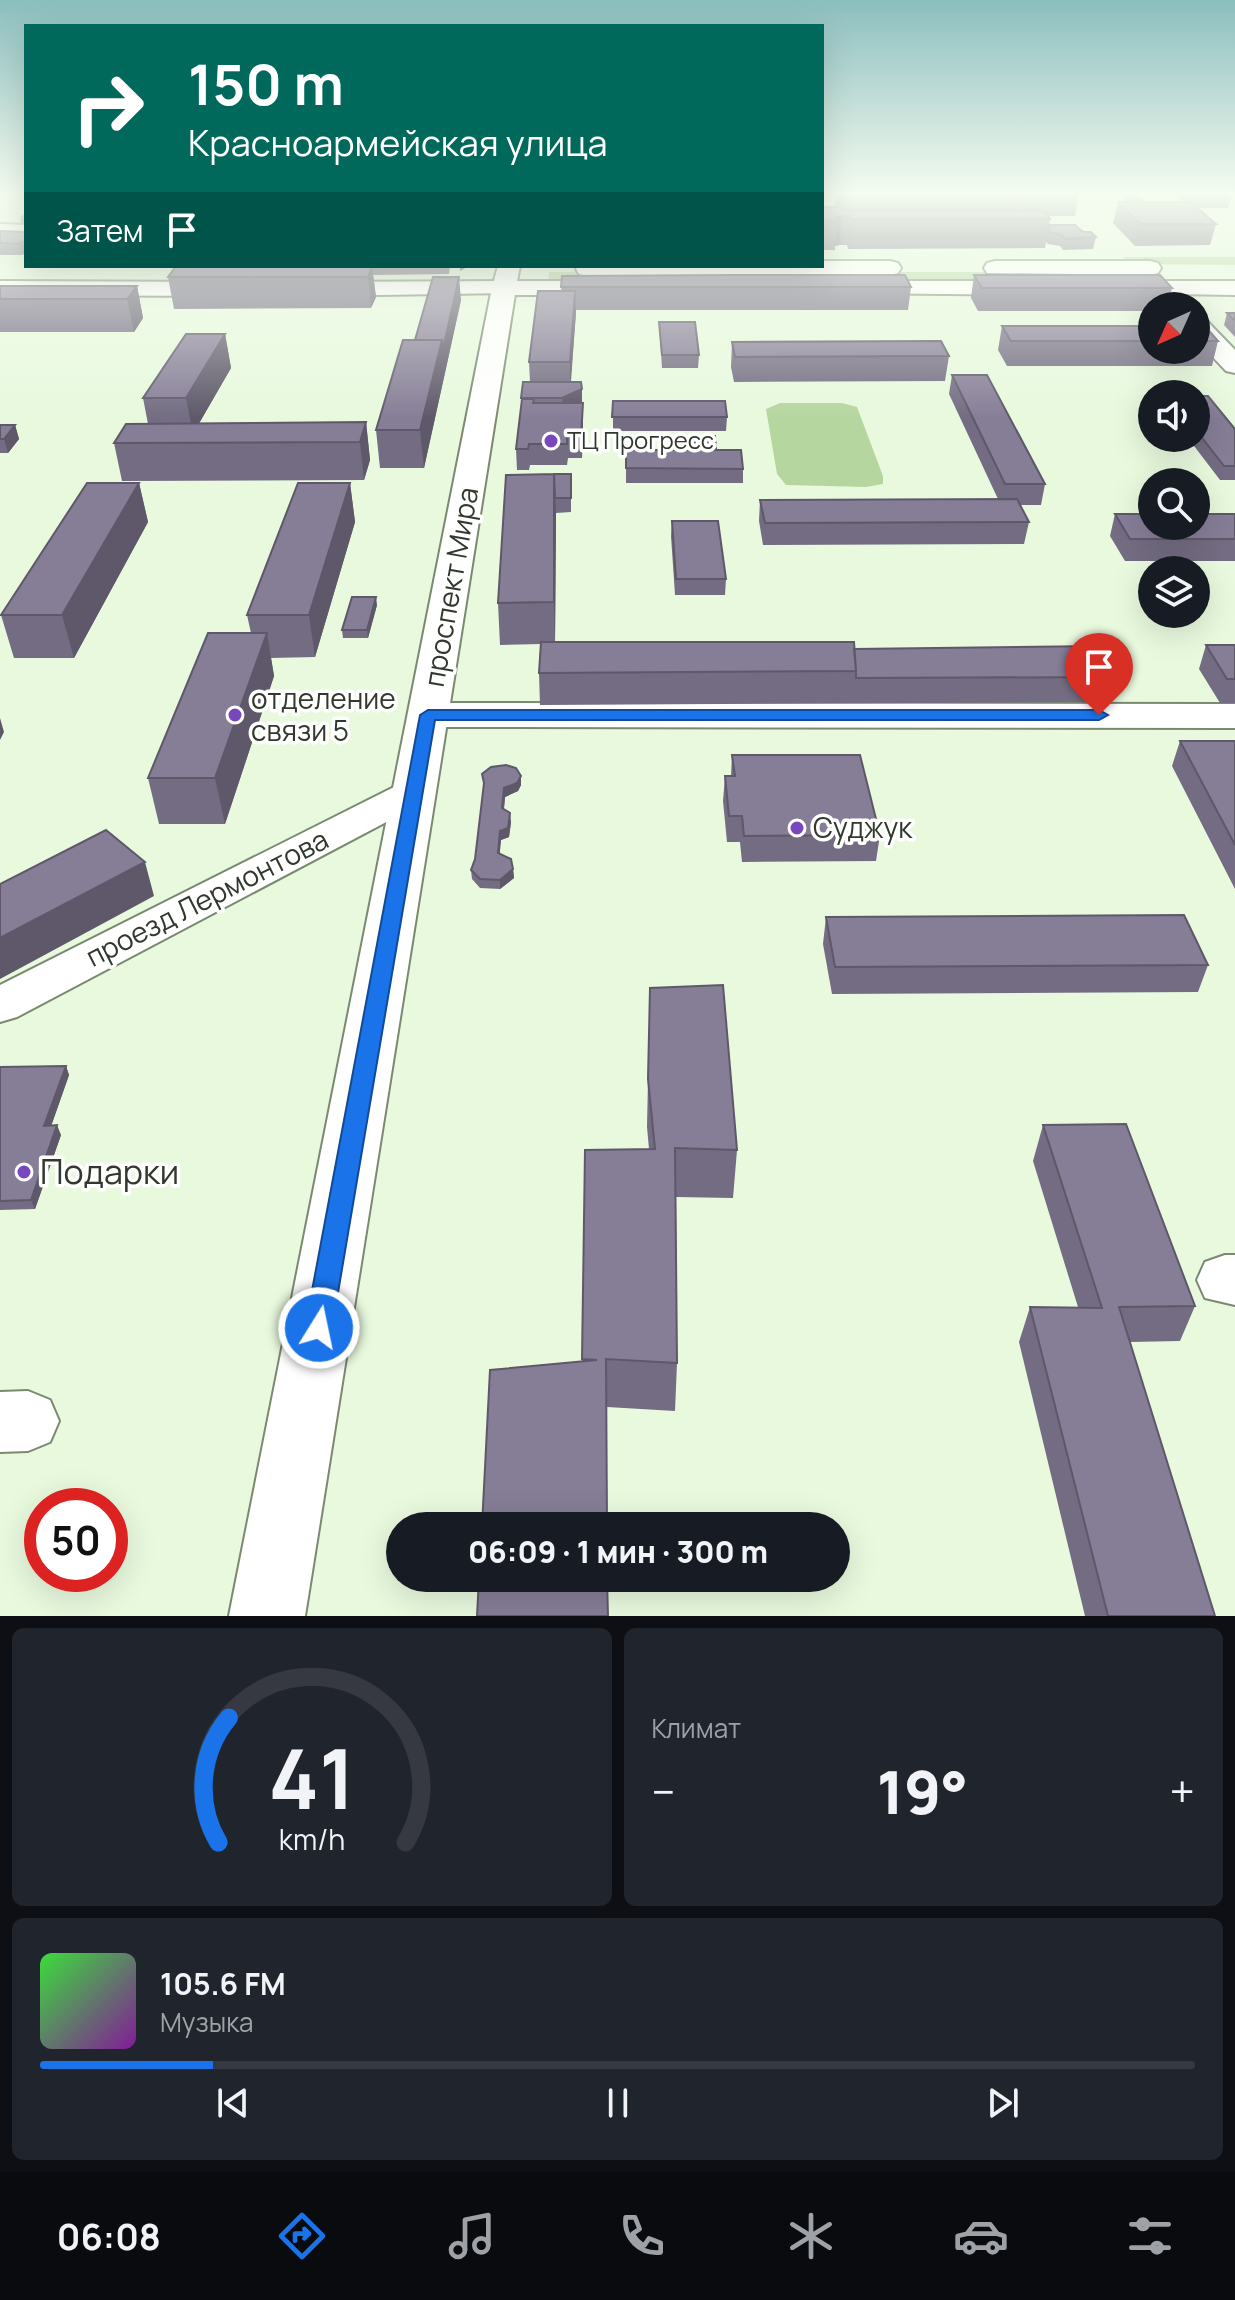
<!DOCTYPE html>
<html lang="ru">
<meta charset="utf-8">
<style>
body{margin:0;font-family:Manrope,sans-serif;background:#20242c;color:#f1f3f6;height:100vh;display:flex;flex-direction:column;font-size:30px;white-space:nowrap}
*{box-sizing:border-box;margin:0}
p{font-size:26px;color:#9ea1a6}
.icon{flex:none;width:44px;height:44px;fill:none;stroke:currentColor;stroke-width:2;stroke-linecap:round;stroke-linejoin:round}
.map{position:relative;height:1616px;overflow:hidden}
.panel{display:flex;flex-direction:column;gap:12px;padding:12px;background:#0d0f14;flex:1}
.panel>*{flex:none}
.banner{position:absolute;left:24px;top:24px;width:800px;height:244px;border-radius:0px;box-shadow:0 8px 32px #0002;background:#00695c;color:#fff;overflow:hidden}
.needle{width:52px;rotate:225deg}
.tools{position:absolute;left:1138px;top:292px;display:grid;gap:16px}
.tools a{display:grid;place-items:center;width:72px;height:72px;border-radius:50%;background:#171b24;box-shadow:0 8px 32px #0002;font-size:40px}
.speed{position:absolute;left:24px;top:1488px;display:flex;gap:16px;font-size:40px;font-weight:700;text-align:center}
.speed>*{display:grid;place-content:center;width:104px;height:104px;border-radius:50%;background:#171b24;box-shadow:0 8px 32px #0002;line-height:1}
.speed .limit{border:12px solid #d22;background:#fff;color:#111}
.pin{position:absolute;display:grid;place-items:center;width:68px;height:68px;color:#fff;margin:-82px -34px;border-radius:50% 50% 50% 0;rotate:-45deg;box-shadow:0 0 8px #0007}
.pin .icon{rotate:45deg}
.me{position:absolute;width:88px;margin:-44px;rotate:10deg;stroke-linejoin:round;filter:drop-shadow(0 0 6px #0008)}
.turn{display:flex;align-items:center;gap:28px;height:168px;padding:0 32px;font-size:36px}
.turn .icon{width:104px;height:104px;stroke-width:2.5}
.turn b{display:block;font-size:56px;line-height:68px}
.then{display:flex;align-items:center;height:76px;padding:0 32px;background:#0003;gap:16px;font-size:30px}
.big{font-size:60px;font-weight:800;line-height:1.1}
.panel .card{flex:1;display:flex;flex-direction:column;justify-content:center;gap:12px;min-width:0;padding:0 28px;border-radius:12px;background:#20242c}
.panel .dial{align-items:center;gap:0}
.dial svg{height:208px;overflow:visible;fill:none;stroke:#363941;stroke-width:7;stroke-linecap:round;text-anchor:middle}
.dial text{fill:#f1f3f6;stroke:none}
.song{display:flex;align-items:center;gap:24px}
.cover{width:96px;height:96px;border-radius:12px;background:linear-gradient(135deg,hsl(120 70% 55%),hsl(290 70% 35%))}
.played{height:8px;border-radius:4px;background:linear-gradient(90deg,#1a73e8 15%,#363941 15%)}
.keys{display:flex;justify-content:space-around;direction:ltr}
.heat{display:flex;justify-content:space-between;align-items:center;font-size:44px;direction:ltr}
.panel .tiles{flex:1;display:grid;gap:12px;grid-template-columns:1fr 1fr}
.card:last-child{grid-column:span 2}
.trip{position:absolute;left:386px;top:1512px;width:464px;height:80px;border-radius:40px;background:#171b24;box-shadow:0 8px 32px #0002;font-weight:800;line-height:80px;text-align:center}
.tabs{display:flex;height:128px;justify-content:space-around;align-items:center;background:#090b0e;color:#9ea1a6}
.tabs .icon{width:56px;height:56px}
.tabs .selected{color:#1a73e8}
.tabs b{font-size:36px;color:#f1f3f6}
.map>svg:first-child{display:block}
.green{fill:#b6d6a0}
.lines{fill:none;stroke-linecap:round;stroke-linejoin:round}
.minor-casing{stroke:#7b8971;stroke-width:4}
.tertiary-casing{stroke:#7b8971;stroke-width:4}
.secondary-casing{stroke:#7b8971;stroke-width:4}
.primary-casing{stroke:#7b8971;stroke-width:4}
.minor{fill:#fff;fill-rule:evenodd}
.tertiary{fill:#fff;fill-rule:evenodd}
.secondary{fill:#fff;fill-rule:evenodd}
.primary{fill:#fff;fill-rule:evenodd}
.wall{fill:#736c82}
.shaded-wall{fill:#5e586a}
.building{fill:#867d97;stroke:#5e586a;stroke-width:2}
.route{fill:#1a73e8;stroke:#114b97;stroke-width:2}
.poi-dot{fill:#7946be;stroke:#fff;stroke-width:3}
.labels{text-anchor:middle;stroke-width:7;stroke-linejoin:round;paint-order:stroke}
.far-poi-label{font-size:24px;fill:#31382d;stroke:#fff;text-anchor:start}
.street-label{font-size:28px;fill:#31382d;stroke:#fff}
.poi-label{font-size:28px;fill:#31382d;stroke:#fff;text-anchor:start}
.near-poi-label{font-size:34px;fill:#31382d;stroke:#fff;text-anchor:start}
</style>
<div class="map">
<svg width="1235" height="1616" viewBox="0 0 1235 1616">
<rect width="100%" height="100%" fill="#e8f9de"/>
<path class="green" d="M1122,257H1235V265L1137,264Z
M549,272H1011L1019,283L548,284Z
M780,403H842L857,407L883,476V484L866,487L786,485L777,474L766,409Z"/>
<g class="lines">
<defs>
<path id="minor" d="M0,224L26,225V237L0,236Z
M414,780L428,784L434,792L428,800L17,1017L0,1022V985L400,784Z
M1225,1255H1235V1305L1205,1298L1197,1280L1205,1262Z
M28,1391L50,1400L59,1421L50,1442L28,1451L0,1452V1392Z"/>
<path id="tertiary" d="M0,281L230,282L238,284L242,289L238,294L230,296L0,295Z
M504,281L512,283L516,288L512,293L314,296L306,294L302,289L306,284L314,282Z
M1196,317L1205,319L1235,350V373L1226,371L1196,339Z
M428,703L1235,704V728L428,727L414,724L408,715L414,706Z"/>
<path id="secondary" d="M504,281L512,283L516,288L305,1616H229L492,288L496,283Z"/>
<path id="primary" d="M822,261H890L898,263L901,268L898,273L890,275L587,276L579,274L576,269L578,266H822Z
M995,261H1150L1158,263L1161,268L1158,273L1150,275L987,273L984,268L987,263Z
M498,266H520L517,281H621L629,283L633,288L629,293L621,295H504L496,293L492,288Z
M853,281H1033L1041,283L1045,288L1041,293L1033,295L845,293L841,288L845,283Z
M1113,281H1235V295L1105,293L1101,288L1105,283Z"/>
</defs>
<use href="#minor" class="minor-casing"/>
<use href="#tertiary" class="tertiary-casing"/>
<use href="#secondary" class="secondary-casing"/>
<use href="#primary" class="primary-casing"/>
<use href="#minor" class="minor"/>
<use href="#tertiary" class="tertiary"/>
<use href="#secondary" class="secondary"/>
<use href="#primary" class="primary"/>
</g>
<path class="wall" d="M836,192H1079L1075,216H1048L1050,219L1049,225L1083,232L1096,237L1093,249L1063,250L1060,246L1048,244L1046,242L1045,248L848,249L847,245H839L835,246V250H822V207H835Z
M1172,192H1225L1231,197L1228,208H1197L1216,224L1210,245L1135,246L1113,223L1118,202H1125L1126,197L1143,202H1182Z
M26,213V223H21L20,217Z
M0,231L26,232V253L22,255H0Z
M176,266H450L449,274L373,275L376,297L371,308L174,309L168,277Z
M974,275L1172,288L1168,306H1152V311H978L971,298Z
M562,276L911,287L908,310H576L571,382L583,403L582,458H568L567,465H530L529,470H517L516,449L521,407V398L530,382L529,362L561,291Z
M0,286H137L143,318L134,332H0Z
M461,300L424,468H380L376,430L415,340Z
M1227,313H1235V337L1224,325Z
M659,322L699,355L698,368H662Z
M1002,326H1152V350H1196V326L1218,341L1212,366H1007L998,350Z
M225,334L231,368L199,423L366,422L370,460L364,480L122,481L114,443L148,424L143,398Z
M732,342L949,356L945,381L734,382L731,367Z
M952,375L1045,484L1041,505H1020L1029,522L1024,544L763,545L759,521L760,500L998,499L949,394Z
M1196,396L1235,429V480H1220L1188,438H1196Z
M613,401L727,417L726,431H613Z
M0,425H15L19,439L8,453H0Z
M693,436L716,448V450L743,469V483H626V450H693Z
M571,474V512L556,513L555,642L854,649L1114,677L1108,702L540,705L539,673L541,644L500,645L498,603L506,475Z
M139,483L148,522L74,658H14L1,615Z
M350,483L355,522L315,657L271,658L274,676L225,824H159L148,778L251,633L247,615Z
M1115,514H1235V561H1125L1110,536Z
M672,521L726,579L725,595H675L671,536Z
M377,605L368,638H343L342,630Z
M1206,645H1235V703H1220L1199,669Z
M1180,741H1235V889L1172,766Z
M732,755L880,835L876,861L742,862L740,842H727L723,801L725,776H731Z
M482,774L521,785L518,791L505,797L504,809L511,822L509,837L501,840L499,854L513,869L514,878L500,889L480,888L472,879L471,870L475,859L484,787Z
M826,917L1208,965L1198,992L832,994L823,944Z
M650,988L737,1150L733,1198L676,1197L677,1363L675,1411L607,1407L582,1362L585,1150L649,1149L647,1127Z
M66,1066L69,1075L51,1126L61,1135L35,1209L0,1210V1067Z
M1043,1125L1195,1306L1180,1341L1130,1342L1215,1616H1085L1019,1342L1030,1307H1078L1033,1161Z"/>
<path class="shaded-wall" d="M842,216L839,245L835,246L837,221L836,217Z
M26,239V253L22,255L19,244Z
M372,266L376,297L371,308L368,277Z
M460,266H467V267L460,271Z
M459,277L461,300L424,468L420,430L442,340Z
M137,286L143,318L134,332L127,299Z
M575,291L576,314L570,387V362Z
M225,334L231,368L193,434L186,398Z
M582,389V403L563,411L562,398Z
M583,403V423L582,458L581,437Z
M366,422L370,460L364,480L360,442Z
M15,425L19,439L8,453L4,439Z
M554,474L556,513L555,644L554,602Z
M139,483L148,522L74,658L62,615Z
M350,483L355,522L315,657L309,615Z
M376,597L377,605L368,638L367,630Z
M267,633L274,676L225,824L215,778Z
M0,718L4,732L0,740Z
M521,776V785L518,791L505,797L503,817L504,788Z
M510,813L511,822L509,837L501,840L499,862L498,853L500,831Z
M145,862L154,896L0,979V938Z
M513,869L514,878L500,889V880Z
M66,1066L69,1075L48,1135L44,1126Z
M57,1125L61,1135L35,1209L31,1200Z"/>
<path class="building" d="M1186,192H1225L1231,197H1191Z
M1126,197H1139L1144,201H1130Z
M1118,202H1190L1216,224H1140Z
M822,207H842L844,211H1044L1050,219H851L850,216H842L836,217L837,221L822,220Z
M1049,225H1075L1083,232H1091L1096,237L1065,239L1062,235L1051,233L1048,230Z
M0,231L26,232V239L19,244L0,243Z
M176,266H372L368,277H168Z
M734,275H905L911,287H561L562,276Z
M974,275H1160L1172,288H982Z
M433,277H459L443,349L442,340H415Z
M0,286H137L127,299H0Z
M538,291H575L570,362H529Z
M1227,313H1235V321Z
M659,322H695L699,355H662Z
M1002,326H1152V341H1011Z
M1196,326H1205L1218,341H1196Z
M186,334H225L186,398H143Z
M403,340H442L420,430H376Z
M941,341L949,356L735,357L732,342Z
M952,375H987L1045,484H1005Z
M523,382H581L582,389L562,398H521Z
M1196,396H1208L1235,429V466H1224L1196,430Z
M522,399H534L533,403H583L581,437H567V444H529L528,449H516Z
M613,401H725L727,417H612Z
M366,422L360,442L114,443L126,424Z
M0,425H15L4,439H0Z
M693,436H715L716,448L694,447Z
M626,450H741L743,469L626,468Z
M554,474V602L498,603L506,475Z
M554,474H571V498H555Z
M87,483H139L62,615H1Z
M298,483H350L309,615H247Z
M1017,499L1029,522L765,523L760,500Z
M1115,514H1152V526H1196V514H1235V539H1130Z
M672,521H718L726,579H676Z
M352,597H376L367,630H342Z
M208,633H267L215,778H148Z
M541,642H854L856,671L539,673Z
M1206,645H1235V679H1227Z
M1098,646L1114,677L856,678V671L854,649Z
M1180,741H1235V845Z
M732,755H860L880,835L744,836L742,816H729L725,776H735Z
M506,765L516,768L521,776L517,783L504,788L502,808L510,813L508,828L500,831L498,853L511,859L513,869L500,880L480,879L471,870L475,859L484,783L482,774L491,767Z
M106,830L145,862L0,938V884Z
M1184,915L1208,965L835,967L826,917Z
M723,985L737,1150L675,1148L677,1363L606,1359L607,1526H482L490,1370L597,1360L582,1359L585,1150L655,1149L648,1079L650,988Z
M66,1066L44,1126L57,1125L31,1200L0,1201V1067Z
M1126,1124L1195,1306L1119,1307L1215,1616H1108L1030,1307L1102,1308L1043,1125Z
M479,1578H607L608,1616H477Z"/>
<linearGradient id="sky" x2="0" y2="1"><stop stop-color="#8bbebe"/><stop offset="0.46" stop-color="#f5fcf0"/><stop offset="1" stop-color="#f5fcf0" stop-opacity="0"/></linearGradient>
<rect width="1235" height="419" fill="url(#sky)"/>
<path class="route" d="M428,710H1099L1108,715L1099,720H435L332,1328L328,1337L319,1340L309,1337L305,1328L420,715Z"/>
<g class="poi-dot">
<circle cx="551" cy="441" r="8"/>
<circle cx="235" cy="715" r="8"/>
<circle cx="797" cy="828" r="8"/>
<circle cx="24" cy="1172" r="8"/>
</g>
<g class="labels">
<g class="far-poi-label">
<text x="567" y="449">ТЦ Прогресс</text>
</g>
<g class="street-label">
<text transform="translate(451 587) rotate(-80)" y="10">проспект Мира</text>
<text transform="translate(207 898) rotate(-27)" y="10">проезд Лермонтова</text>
</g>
<g class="poi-label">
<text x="251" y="709">отделение<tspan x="251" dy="32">связи 5</tspan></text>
<text x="813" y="838">Суджук</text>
</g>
<g class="near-poi-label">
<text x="40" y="1184">Подарки</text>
</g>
</g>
</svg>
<div class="tools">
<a><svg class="needle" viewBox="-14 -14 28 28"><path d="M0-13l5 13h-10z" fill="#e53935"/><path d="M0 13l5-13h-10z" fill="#9ea1a6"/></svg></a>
<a><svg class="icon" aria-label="sound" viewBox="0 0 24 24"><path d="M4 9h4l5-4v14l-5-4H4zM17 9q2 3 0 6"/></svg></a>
<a><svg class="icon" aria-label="search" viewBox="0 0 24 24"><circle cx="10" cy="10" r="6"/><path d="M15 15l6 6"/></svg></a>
<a><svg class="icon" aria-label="layers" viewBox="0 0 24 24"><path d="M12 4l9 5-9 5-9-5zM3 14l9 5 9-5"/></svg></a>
</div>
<div class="speed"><div class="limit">50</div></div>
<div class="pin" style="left:1099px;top:715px;background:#d93025"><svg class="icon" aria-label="arrive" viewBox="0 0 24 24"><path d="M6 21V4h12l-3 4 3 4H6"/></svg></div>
<svg class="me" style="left:319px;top:1328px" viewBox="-20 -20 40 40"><circle r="17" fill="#1a73e8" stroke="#fff" stroke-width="3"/><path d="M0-11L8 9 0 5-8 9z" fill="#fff"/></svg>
<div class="trip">06:09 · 1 мин · 300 m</div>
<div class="banner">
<div class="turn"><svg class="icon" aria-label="right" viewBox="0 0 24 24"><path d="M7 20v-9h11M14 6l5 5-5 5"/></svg><div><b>150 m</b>Красноармейская улица</div></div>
<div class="then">Затем<svg class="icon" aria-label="arrive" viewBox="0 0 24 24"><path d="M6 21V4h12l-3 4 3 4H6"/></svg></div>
</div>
</div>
<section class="panel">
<div class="tiles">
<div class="card dial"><svg viewBox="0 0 100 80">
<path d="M14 69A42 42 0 1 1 86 69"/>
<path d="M14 69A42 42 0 0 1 18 21" stroke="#1a73e8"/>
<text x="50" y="56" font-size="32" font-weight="700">41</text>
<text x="50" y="72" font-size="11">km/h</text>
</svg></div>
<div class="card"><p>Климат</p>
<div class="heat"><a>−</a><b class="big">19°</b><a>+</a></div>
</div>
<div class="card">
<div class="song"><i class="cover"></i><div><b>105.6 FM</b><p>Музыка</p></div></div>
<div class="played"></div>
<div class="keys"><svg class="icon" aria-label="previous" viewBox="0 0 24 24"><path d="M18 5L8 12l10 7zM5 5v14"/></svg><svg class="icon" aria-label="pause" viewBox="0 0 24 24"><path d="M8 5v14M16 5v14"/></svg><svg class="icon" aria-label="next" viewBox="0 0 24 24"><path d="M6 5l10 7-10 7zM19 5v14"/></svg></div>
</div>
</div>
</section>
<nav class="tabs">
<b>06:08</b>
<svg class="icon selected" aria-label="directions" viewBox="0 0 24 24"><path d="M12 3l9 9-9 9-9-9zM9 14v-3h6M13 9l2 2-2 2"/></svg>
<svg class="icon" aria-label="music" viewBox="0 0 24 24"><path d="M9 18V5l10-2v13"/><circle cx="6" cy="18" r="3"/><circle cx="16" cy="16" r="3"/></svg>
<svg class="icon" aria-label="phone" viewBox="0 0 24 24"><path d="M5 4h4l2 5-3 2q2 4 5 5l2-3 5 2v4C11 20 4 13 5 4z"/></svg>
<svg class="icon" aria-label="climate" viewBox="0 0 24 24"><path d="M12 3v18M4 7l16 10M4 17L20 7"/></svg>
<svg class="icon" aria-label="car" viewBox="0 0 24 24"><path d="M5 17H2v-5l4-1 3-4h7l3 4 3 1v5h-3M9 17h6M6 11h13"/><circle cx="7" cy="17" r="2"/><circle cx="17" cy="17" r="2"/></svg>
<svg class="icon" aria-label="filters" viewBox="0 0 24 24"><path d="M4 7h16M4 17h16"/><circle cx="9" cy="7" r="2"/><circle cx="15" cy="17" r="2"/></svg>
</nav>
